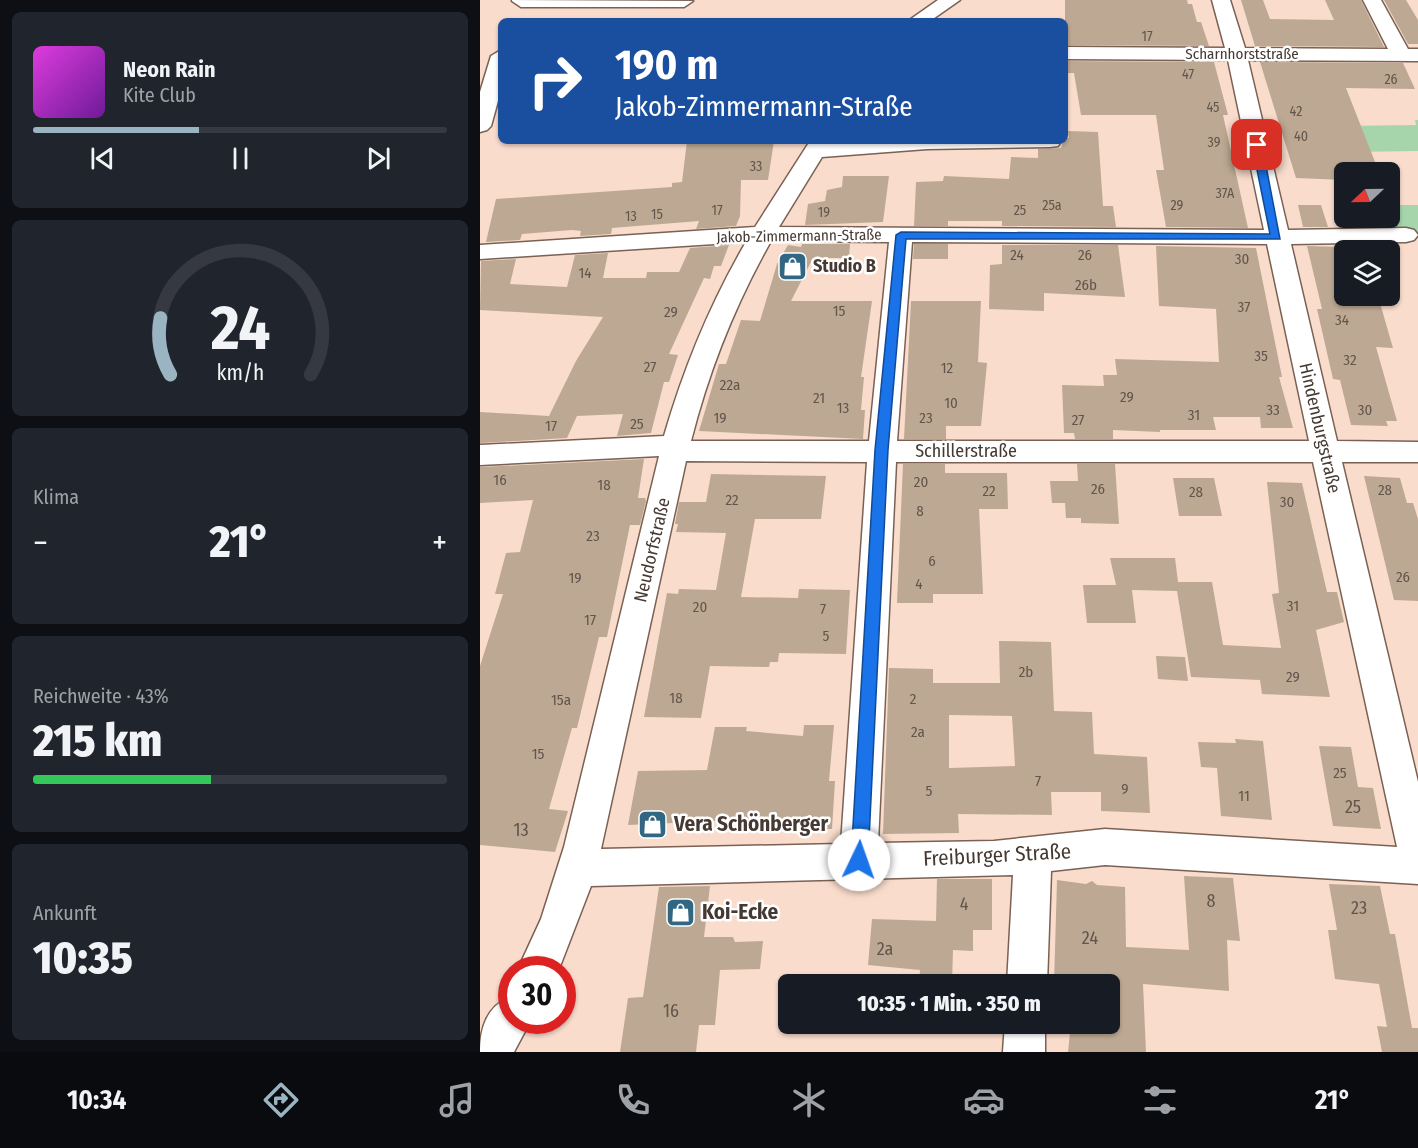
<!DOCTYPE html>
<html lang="de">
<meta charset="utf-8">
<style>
body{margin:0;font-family:"Fira Sans Condensed",sans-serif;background:#20242c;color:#f1f3f6;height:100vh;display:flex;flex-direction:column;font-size:22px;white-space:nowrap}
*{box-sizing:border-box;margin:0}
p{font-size:20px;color:#9ea1a6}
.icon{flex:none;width:33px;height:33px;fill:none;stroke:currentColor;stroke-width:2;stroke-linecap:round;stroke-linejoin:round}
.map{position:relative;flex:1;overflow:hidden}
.side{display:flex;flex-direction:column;gap:12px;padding:12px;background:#0d0f14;width:480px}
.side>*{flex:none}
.banner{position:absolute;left:18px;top:18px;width:570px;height:126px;border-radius:9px;box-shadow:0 2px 4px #0004;background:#1a4fa0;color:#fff;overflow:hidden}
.needle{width:39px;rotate:248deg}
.controls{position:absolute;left:854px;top:162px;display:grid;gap:12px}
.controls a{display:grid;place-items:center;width:66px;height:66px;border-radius:9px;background:#171b24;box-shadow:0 2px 4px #0004;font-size:30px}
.speed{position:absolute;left:18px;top:956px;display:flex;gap:12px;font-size:30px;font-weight:700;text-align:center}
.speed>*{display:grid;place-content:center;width:78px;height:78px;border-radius:50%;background:#171b24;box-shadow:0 2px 4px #0004;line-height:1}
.speed .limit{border:9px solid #d22;background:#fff;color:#111}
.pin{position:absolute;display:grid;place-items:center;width:51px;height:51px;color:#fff;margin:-26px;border-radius:12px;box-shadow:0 3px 9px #0006}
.me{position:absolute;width:66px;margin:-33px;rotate:3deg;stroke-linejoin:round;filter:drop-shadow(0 0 4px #0008)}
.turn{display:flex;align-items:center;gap:21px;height:126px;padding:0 18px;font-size:27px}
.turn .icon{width:78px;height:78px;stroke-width:2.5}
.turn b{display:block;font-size:42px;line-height:51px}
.big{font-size:45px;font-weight:800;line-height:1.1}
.side .widget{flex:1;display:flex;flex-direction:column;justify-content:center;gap:9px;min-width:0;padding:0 21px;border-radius:9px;background:#20242c}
.side .dial{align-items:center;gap:0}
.dial svg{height:156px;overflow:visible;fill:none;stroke:#363941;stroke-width:7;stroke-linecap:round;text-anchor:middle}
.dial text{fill:#f1f3f6;stroke:none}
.song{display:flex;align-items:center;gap:18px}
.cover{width:72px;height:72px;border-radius:9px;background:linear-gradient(135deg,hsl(300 70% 55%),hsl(280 70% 35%))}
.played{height:6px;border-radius:3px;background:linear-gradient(90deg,#9bb4c2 40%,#363941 40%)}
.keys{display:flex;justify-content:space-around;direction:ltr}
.heat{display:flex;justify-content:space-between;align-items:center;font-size:33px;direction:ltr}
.charge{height:9px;border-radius:4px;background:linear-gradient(90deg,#34c759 43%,#363941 0)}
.trip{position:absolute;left:298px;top:974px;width:342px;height:60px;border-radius:9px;background:#171b24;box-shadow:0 2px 4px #0004;font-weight:800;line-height:60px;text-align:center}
.menu{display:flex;height:96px;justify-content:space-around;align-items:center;background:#090b0e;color:#9ea1a6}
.menu .icon{width:42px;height:42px}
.menu .on{color:#9bb4c2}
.menu b{font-size:27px;color:#f1f3f6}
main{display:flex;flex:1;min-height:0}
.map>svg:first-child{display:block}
.green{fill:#a7d5ab}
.building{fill:#bda993;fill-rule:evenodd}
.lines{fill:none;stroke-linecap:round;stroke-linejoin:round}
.minor-casing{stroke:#7a6154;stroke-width:3}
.minor{fill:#fff;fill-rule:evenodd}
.route{fill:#1a73e8;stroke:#114b97;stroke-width:1.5}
.labels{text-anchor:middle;stroke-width:5;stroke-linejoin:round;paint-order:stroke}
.far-number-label{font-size:14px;fill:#62554b}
.far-street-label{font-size:15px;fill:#443933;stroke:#fff}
.number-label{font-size:15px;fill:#62554b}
.poi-label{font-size:18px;font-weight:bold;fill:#443933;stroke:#fff;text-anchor:start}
.street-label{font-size:18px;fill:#443933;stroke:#fff}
.near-number-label{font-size:18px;fill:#62554b}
.near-poi-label{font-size:21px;font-weight:bold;fill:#443933;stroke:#fff;text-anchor:start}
.near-street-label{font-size:21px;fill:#443933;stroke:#fff}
</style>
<main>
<section class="side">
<div class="widget">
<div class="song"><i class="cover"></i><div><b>Neon Rain</b><p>Kite Club</p></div></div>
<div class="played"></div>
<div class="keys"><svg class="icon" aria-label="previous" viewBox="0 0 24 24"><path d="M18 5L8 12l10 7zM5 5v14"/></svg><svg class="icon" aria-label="pause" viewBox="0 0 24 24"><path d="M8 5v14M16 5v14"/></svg><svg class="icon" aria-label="next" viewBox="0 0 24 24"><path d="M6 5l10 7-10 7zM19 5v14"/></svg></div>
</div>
<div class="widget dial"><svg viewBox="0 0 100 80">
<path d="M14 69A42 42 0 1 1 86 69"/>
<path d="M14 69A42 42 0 0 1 9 40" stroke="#9bb4c2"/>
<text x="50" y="56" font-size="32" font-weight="700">24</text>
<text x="50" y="72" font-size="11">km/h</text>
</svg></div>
<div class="widget"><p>Klima</p>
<div class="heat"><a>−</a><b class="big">21°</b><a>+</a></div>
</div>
<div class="widget"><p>Reichweite · 43%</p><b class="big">215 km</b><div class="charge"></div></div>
<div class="widget"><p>Ankunft</p><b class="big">10:35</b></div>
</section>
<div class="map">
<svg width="938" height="1052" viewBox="0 0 938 1052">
<rect width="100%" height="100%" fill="#f9dccc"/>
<path class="green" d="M935,120H938V151L869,152L859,126L936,125Z
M909,205H938V233L914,232Z"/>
<path class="building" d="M585,0H707L708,4H712L717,22H721L729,46L585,45Z
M761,0H783L790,19L854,20L845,0H881L904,47L775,46Z
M904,0H926L938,20V44H928Z
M585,61L734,62L748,115H743L768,228L686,227L676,170H684L676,115H601L594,73H585Z
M780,62L923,63L935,89L866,88L899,172H864V180L816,178Z
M588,131L618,132L623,206H633L636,227L522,226V221H468V226H434L436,182L463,181L464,176L529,179L531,157L558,158V149L581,148L585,138H589Z
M207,141H294L288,180H261L260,216L256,226L216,229L219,221L132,228L131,234L100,236L101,231L92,230L42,234L40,240L6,242L16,199L192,187V183L202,182Z
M363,176H409L403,222L325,225L328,204L345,201L347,190L362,187Z
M818,205H841L848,227H823Z
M322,244H370L369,258H333L311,301H392L381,377H384L381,410H385L383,439L219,431L239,364H246L261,320L280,321L297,264L308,245L321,247Z
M434,244H468V259H433Z
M249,245L241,266H234L230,279L224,278L189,354L198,355L189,382H184L171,433L137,436L143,414L97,416L87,438L0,443V412L69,416L96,361L123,317L0,310L1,261L36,259L30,284L87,287L95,255L128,253L123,278H166L167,272H199L210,248Z
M522,245H638L645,297L564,293V311L509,309L510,265L522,264Z
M676,246L776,248L802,377H799L813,428H781L780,417H733L736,430H680V432L633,430V439H595L594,433H584L582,385L624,386L623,375H637L635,359L739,362L736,309L679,306Z
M827,246L864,247V296H898L913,348L896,347L917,421H906L908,426L871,425L860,380L853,379L837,309H842Z
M431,301H501L498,362L507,363L501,426H466V439H424Z
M164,459L158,498H165L166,501L160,525H150L127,637H119L97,728H92L69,809L88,811L75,852L0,845V666L23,594H15L26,553L40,552L53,500L0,503V467Z
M423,464H465V473H527L528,509H499L503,594H453V603H417Z
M597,464H635L639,524L601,523V518H586L585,503H572L570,481H598Z
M231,474L346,476L341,519H275L261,597L318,598L319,589L370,590L366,654L299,653L298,662H290L289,667L230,666L221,718L164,717L187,593L198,594L199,589L236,590L246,533L196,532L198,524H195L199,502H226Z
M884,476L920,478L927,503H933L938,519V601L914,600Z
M693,478H734L742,516H699Z
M787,482L822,483L847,592H857L864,622L836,630L850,697L782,694L780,680L711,677L697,591L652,590L656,623H607L603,585H636L630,558H695L698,582H732L743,645L801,648L792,594L799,593Z
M519,641L571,642L574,711L612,712L614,754L667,757L670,813L621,811V792H571L572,815L478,814L479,833L403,834L409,668L453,669V683H520ZM469,715L532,716L535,766L469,768Z
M676,656L705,657L708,681L678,679Z
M324,725H354L349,781H355L352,829L257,830L258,820L148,825L158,771L227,770L235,727H267L266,731L323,736Z
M755,739L783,741L792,820L741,816L737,768L721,767L718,742L756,743Z
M839,746L871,747L878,787L893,788L901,829L853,826Z
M704,876L753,878L760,941L747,940L749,991L663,984L666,1052H588L591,1023H630V984H574L577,880L606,884L612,881L617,885L645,887L646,947L709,950Z
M457,879H512V930H493V951L473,950L472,984H439L440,970L388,965L392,919L456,921Z
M849,884L900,886L910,934H915L932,1028H938V1052H902L897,1026L907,1027L899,984L855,979L848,930H857Z
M230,886L224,937H253L255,942L283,941L280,969L240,970L235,1025H219L216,1052H140L148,998L163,997L179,887Z"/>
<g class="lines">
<defs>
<path id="minor" d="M458,0H480L450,21H428Z
M732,0H750L765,48L908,49L883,0H901L928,49H938V61L768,60L808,230L926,228L934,230L938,235L934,240L926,242L811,244L857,441L938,442V462H862L938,782V884L625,865L571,871L567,984H527L533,875L111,886L79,969H38L61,919L84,847L179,456L0,465V445L184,436C204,367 230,304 266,242L0,259V245L275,227L330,141H352L350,143L581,141L578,146L570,147L447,149L342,157L299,227L784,230L748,60L585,59V47L745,48ZM291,241L409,242L389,441H211C229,370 255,305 291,241ZM432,242L787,244L829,441H417ZM206,461L387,462L361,844L121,849ZM416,462H833L917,847L625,829L514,841L398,843Z
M32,1V0L213,1L204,7H41Z
M21,50V90L11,126L7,130L0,132V92L11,56Z
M32,996V1020H51L34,1052H0C0,1027 7,1006 32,996Z
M525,1023H565V1052H523Z"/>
</defs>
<use href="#minor" class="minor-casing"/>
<use href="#minor" class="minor"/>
</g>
<path class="route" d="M777,142L782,145L800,239H426L408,450L388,860L385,866L379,868L373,866L371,860L395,450L416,235L421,232L790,234L772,145Z"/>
<defs>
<symbol id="shop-square" viewBox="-11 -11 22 22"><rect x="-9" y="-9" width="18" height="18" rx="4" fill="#326783" stroke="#fff"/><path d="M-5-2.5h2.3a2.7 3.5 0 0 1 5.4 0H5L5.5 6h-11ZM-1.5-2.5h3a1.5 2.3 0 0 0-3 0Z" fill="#fff"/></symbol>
</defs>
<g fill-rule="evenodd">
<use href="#shop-square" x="296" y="250" width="33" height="33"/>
<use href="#shop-square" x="156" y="808" width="33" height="33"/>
<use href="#shop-square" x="184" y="896" width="33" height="33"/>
</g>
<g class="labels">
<g class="far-number-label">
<text x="667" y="41">17</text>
<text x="708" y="79">47</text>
<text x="911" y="84">26</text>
<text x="733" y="112">45</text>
<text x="816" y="116">42</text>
<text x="821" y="141">40</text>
<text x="734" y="147">39</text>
<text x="276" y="171">33</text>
<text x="745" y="198">37A</text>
<text x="572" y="210">25a</text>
<text x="697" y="210">29</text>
<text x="237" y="215">17</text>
<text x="540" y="215">25</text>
<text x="344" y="217">19</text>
<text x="177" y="219">15</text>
<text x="151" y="221">13</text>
</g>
<g class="far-street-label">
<text x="762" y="59">Scharnhorststraße</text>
<text transform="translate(319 236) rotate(-1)" y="5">Jakob-Zimmermann-Straße</text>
</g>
<g class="number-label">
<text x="537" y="260">24</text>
<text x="605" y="260">26</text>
<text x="762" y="264">30</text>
<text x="105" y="278">14</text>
<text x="606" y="290">26b</text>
<text x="764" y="312">37</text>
<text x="359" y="316">15</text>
<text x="191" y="317">29</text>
<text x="862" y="325">34</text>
<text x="781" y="361">35</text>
<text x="870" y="365">32</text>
<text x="170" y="372">27</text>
<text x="467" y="373">12</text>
<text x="250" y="390">22a</text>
<text x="647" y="402">29</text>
<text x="339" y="403">21</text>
<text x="471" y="408">10</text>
<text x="363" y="413">13</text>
<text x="793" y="415">33</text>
<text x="885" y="415">30</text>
<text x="714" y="420">31</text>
<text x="240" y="423">19</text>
<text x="446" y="423">23</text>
<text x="598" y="425">27</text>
<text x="157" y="429">25</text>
<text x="71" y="431">17</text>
<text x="20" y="485">16</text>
<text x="441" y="487">20</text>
<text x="124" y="490">18</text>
<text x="618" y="494">26</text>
<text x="905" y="495">28</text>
<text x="509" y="496">22</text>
<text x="716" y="497">28</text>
<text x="252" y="505">22</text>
<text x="807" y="507">30</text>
<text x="440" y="516">8</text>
<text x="113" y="541">23</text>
<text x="452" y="566">6</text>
<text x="923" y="582">26</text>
<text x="95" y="583">19</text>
<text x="439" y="589">4</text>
<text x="813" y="611">31</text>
<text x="220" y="612">20</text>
<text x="343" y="614">7</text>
<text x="110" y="625">17</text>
<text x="346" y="641">5</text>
<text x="546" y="677">2b</text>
<text x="813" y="682">29</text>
<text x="196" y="703">18</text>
<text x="433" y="704">2</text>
<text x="81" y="705">15a</text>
<text x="438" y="737">2a</text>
<text x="58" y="759">15</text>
<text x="860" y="778">25</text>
<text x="558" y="786">7</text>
<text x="645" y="794">9</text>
<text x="449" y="796">5</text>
<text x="764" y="801">11</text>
</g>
<g class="poi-label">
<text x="333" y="272">Studio B</text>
</g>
<g class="street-label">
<text transform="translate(840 428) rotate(77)" y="6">Hindenburgstraße</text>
<text x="486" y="457">Schillerstraße</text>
<text transform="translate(172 550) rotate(-77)" y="6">Neudorfstraße</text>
</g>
<g class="near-number-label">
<text x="873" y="813">25</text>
<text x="41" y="836">13</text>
<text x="731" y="907">8</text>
<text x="484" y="910">4</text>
<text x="879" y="914">23</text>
<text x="610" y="944">24</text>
<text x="405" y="955">2a</text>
<text x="191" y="1017">16</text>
</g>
<g class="near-poi-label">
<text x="194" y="831">Vera Schönberger</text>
<text x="222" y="919">Koi-Ecke</text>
</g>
<g class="near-street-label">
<text transform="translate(517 855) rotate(-3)" y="7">Freiburger Straße</text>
</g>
</g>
</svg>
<div class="controls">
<a><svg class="needle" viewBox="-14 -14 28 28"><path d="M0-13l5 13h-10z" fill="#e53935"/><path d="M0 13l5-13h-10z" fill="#9ea1a6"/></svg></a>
<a><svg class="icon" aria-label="layers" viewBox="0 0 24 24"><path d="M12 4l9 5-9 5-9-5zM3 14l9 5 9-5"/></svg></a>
</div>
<div class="speed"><div class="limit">30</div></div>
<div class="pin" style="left:777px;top:145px;background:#d93025"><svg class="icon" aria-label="arrive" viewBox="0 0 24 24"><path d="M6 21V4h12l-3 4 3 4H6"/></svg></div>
<svg class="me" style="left:379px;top:860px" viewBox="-20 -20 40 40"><circle r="19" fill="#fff"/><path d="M0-13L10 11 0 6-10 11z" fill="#1a73e8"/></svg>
<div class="trip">10:35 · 1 Min. · 350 m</div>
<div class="banner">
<div class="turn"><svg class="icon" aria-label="right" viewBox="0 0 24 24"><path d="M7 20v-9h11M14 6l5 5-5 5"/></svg><div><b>190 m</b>Jakob-Zimmermann-Straße</div></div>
</div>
</div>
</main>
<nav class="menu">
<b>10:34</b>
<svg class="icon on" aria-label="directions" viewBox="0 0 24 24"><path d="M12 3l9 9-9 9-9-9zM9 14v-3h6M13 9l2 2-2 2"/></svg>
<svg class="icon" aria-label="music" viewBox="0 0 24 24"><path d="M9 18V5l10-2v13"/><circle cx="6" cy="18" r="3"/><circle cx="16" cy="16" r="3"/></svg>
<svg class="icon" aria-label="phone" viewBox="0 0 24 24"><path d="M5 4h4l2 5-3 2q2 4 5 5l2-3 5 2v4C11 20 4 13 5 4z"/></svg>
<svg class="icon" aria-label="climate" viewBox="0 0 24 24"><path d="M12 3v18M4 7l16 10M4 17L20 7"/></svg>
<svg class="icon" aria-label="car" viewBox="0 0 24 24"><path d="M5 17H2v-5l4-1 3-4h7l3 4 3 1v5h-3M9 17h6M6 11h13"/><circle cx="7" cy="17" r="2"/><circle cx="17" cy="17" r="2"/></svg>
<svg class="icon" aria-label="filters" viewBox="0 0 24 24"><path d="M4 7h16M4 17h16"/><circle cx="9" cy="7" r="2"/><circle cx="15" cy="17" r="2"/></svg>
<b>21°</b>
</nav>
